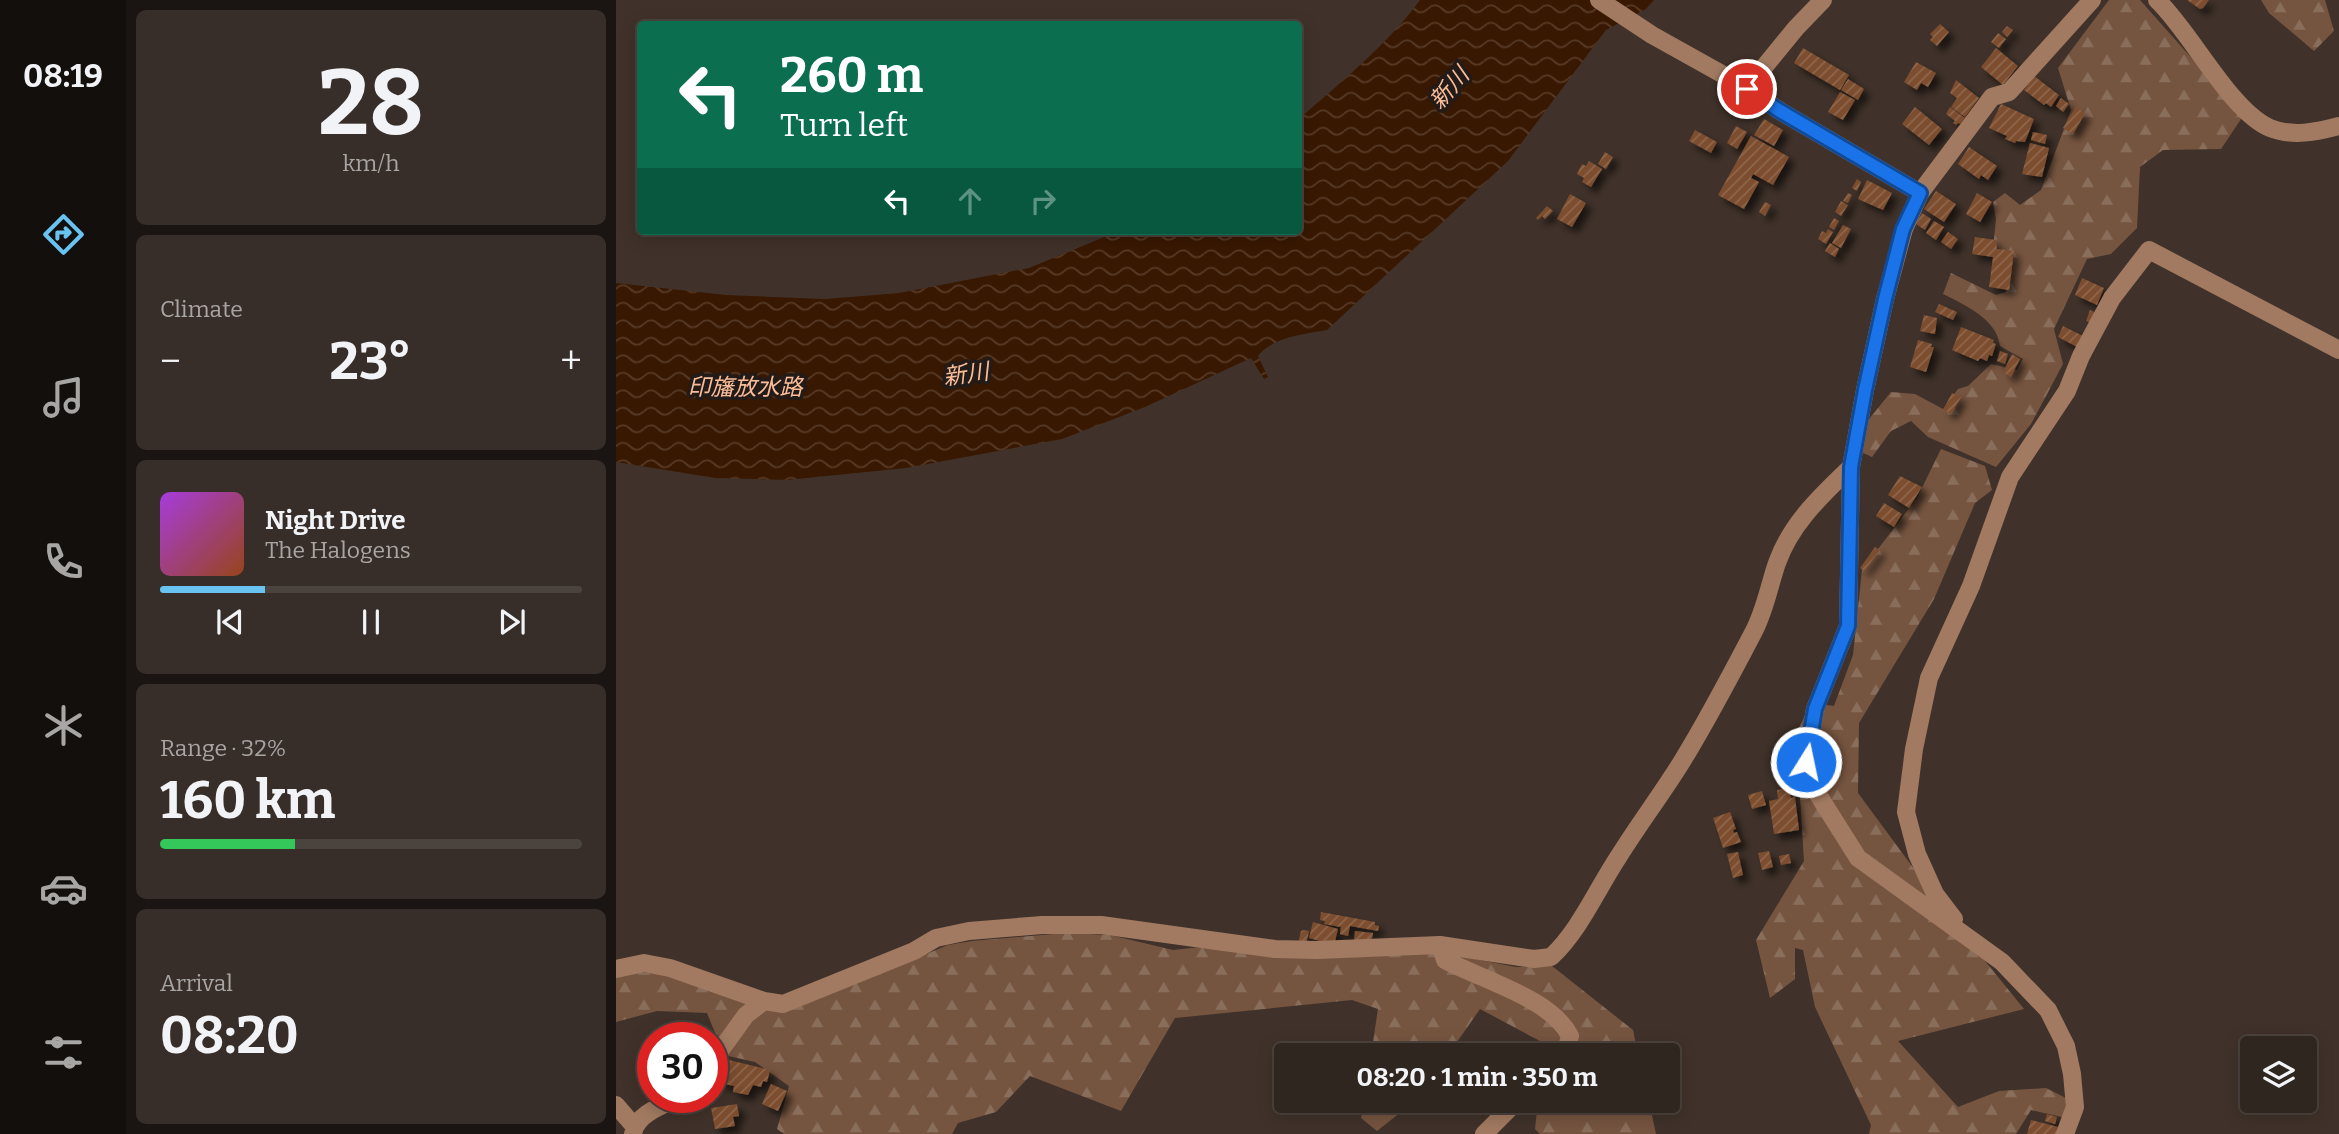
<!DOCTYPE html>
<meta charset="utf-8">
<style>
body{margin:0;font-family:Bitter,"Noto Sans JP",serif;background:#382e29;color:#f1f3f6;height:100vh;display:flex;flex-direction:column;font-size:26px;white-space:nowrap}
*{box-sizing:border-box;margin:0}
p{font-size:23px;color:#a8a5a5}
.icon{flex:none;width:38px;height:38px;fill:none;stroke:currentColor;stroke-width:2;stroke-linecap:round;stroke-linejoin:round}
.map{position:relative;flex:1;overflow:hidden}
.drawer{display:flex;flex-direction:column;gap:10px;padding:10px;background:#1a1512;width:490px}
.drawer>*{flex:none}
.top-card{position:absolute;left:21px;top:21px;width:665px;height:214px;border-radius:7px;box-shadow:0 4px 18px #0003,0 0 0 2px #4b433e;background:#0b6e4f;color:#fff;overflow:hidden}
.fabs{position:absolute;left:1624px;top:1036px;display:grid;gap:14px}
.fabs a{display:grid;place-items:center;width:77px;height:77px;border-radius:7px;background:#302620;box-shadow:0 4px 18px #0003,0 0 0 2px #4b433e;font-size:35px}
.speed{position:absolute;left:21px;top:1022px;display:flex;gap:14px;font-size:35px;font-weight:700;text-align:center}
.speed>*{display:grid;place-content:center;width:91px;height:91px;border-radius:50%;background:#302620;box-shadow:0 4px 18px #0003,0 0 0 2px #4b433e;line-height:1}
.speed .limit{border:10px solid #d22;background:#fff;color:#111}
.pin{position:absolute;display:grid;place-items:center;width:60px;height:60px;color:#fff;margin:-30px;border:4px solid #fff;border-radius:50%;box-shadow:0 2px 7px #0007}
.me{position:absolute;width:77px;margin:-38px;rotate:10deg;stroke-linejoin:round;filter:drop-shadow(0 0 5px #0008)}
.turn{display:flex;align-items:center;gap:24px;height:147px;padding:0 28px;font-size:32px}
.turn .icon{width:91px;height:91px;stroke-width:2.5}
.turn b{display:block;font-size:49px;line-height:60px}
.lanes{display:flex;align-items:center;height:66px;padding:0 28px;background:#0003;justify-content:center;gap:35px;direction:ltr}
.lanes .off{opacity:.35}
.big{font-size:52px;font-weight:700;line-height:1.1}
.drawer .widget{flex:1;display:flex;flex-direction:column;justify-content:center;gap:10px;min-width:0;padding:0 24px;border-radius:10px;background:#382e29}
.drawer .dial{align-items:center;gap:0}
.dial b{font-size:91px;line-height:1}
.song{display:flex;align-items:center;gap:21px}
.cover{width:84px;height:84px;border-radius:10px;background:linear-gradient(135deg,hsl(280 70% 55%),hsl(20 70% 35%))}
.played{height:7px;border-radius:4px;background:linear-gradient(90deg,#69c3f1 25%,#4b433e 25%)}
.keys{display:flex;justify-content:space-around;direction:ltr}
.heat{display:flex;justify-content:space-between;align-items:center;font-size:38px;direction:ltr}
.charge{height:10px;border-radius:5px;background:linear-gradient(90deg,#34c759 32%,#4b433e 0)}
.trip{position:absolute;left:658px;top:1043px;width:406px;height:70px;border-radius:7px;background:#302620;box-shadow:0 4px 18px #0003,0 0 0 2px #4b433e;font-weight:700;line-height:70px;text-align:center}
main{display:flex;flex:1;min-height:0}
.tabs{display:flex;flex-direction:column;width:126px;justify-content:space-around;align-items:center;background:#130f0d;color:#a8a5a5}
.tabs .icon{width:49px;height:49px}
.tabs .on{color:#69c3f1}
.tabs b{font-size:32px;color:#f1f3f6}
.map>svg:first-child{display:block}
.forest{fill:url(#forest-firs)}
.water{fill:url(#water-waves)}
.building{fill:url(#building-hatch);filter:url(#shadow)}
.lines{fill:none;stroke-linecap:round;stroke-linejoin:round}
.minor{stroke:#a27a61;stroke-width:18}
.route-casing{stroke:#114b97;stroke-width:18}
.route{stroke:#1a73e8;stroke-width:12}
.labels{text-anchor:middle;stroke-width:7;stroke-linejoin:round;paint-order:stroke}
.water-label{font-size:23px;font-style:italic;fill:#fbbd98;stroke:#221b18}
</style>
<main>
<nav class="tabs">
<b>08:19</b>
<svg class="icon on" aria-label="directions" viewBox="0 0 24 24"><path d="M12 3l9 9-9 9-9-9zM9 14v-3h6M13 9l2 2-2 2"/></svg>
<svg class="icon" aria-label="music" viewBox="0 0 24 24"><path d="M9 18V5l10-2v13"/><circle cx="6" cy="18" r="3"/><circle cx="16" cy="16" r="3"/></svg>
<svg class="icon" aria-label="phone" viewBox="0 0 24 24"><path d="M5 4h4l2 5-3 2q2 4 5 5l2-3 5 2v4C11 20 4 13 5 4z"/></svg>
<svg class="icon" aria-label="climate" viewBox="0 0 24 24"><path d="M12 3v18M4 7l16 10M4 17L20 7"/></svg>
<svg class="icon" aria-label="car" viewBox="0 0 24 24"><path d="M5 17H2v-5l4-1 3-4h7l3 4 3 1v5h-3M9 17h6M6 11h13"/><circle cx="7" cy="17" r="2"/><circle cx="17" cy="17" r="2"/></svg>
<svg class="icon" aria-label="filters" viewBox="0 0 24 24"><path d="M4 7h16M4 17h16"/><circle cx="9" cy="7" r="2"/><circle cx="15" cy="17" r="2"/></svg>
</nav>
<section class="drawer">
<div class="widget dial"><b>28</b><p>km/h</p></div>
<div class="widget"><p>Climate</p>
<div class="heat"><a>−</a><b class="big">23°</b><a>+</a></div>
</div>
<div class="widget">
<div class="song"><i class="cover"></i><div><b>Night Drive</b><p>The Halogens</p></div></div>
<div class="played"></div>
<div class="keys"><svg class="icon" aria-label="previous" viewBox="0 0 24 24"><path d="M18 5L8 12l10 7zM5 5v14"/></svg><svg class="icon" aria-label="pause" viewBox="0 0 24 24"><path d="M8 5v14M16 5v14"/></svg><svg class="icon" aria-label="next" viewBox="0 0 24 24"><path d="M6 5l10 7-10 7zM19 5v14"/></svg></div>
</div>
<div class="widget"><p>Range · 32%</p><b class="big">160 km</b><div class="charge"></div></div>
<div class="widget"><p>Arrival</p><b class="big">08:20</b></div>
</section>
<div class="map">
<svg width="1723" height="1134" viewBox="0 0 1723 1134">
<defs>
<pattern id="forest-firs" width="22" height="20" patternUnits="userSpaceOnUse" patternTransform="scale(1.75)"><rect width="22" height="20" fill="#765540"/><path d="M5 1l3.5 6h-7zM16 11l3.5 6h-7z" fill="#8a6e5c"/></pattern>
<pattern id="water-waves" width="16" height="10" patternUnits="userSpaceOnUse" patternTransform="scale(1.75)"><rect width="16" height="10" fill="#391801"/><path d="M0 5q4-4 8 0t8 0" fill="none" stroke="#563a26"/></pattern>
<pattern id="building-hatch" width="6" height="6" patternUnits="userSpaceOnUse" patternTransform="scale(1.75)"><rect width="6" height="6" fill="#7c4d2e"/><path d="M-1 1l2-2M0 6l6-6M5 7l2-2" fill="none" stroke="#8f674c"/></pattern>
<filter id="shadow"><feDropShadow dx="6" dy="6" stdDeviation="3.5" flood-color="#0009"/></filter>
</defs>
<rect width="100%" height="100%" fill="#40322a"/>
<path class="forest" d="M1493,0H1524L1627,116L1605,149L1547,150L1524,167L1521,228L1495,254L1471,259L1438,329L1447,364L1415,424L1380,467L1312,437L1295,421L1275,431L1256,457L1245,452L1249,424L1275,392L1299,394L1327,409L1342,389L1352,386L1375,364L1401,370L1407,359L1384,346C1381,319 1349,305 1327,294L1335,273L1380,295L1390,292L1398,255L1377,249L1380,219L1377,202L1389,193L1404,205L1425,190L1455,110L1442,68Z
M1645,0H1709L1718,31L1698,51L1653,13Z
M1325,449L1369,466L1376,490L1359,503L1318,599L1243,723L1242,793L1335,919L1408,1009L1282,1041L1342,1107L1383,1091L1430,1088L1452,1099L1450,1118L1415,1110L1400,1134H1253L1255,1125L1199,1007L1187,950L1179,948V979L1154,998L1140,940L1188,861L1184,797L1162,771L1195,703L1218,706L1237,655L1246,570L1301,498Z
M449,933L494,935L557,950L585,947L654,957H710L790,952L838,955L900,967L936,966L1017,1030L1022,1055H935L937,1048L864,1009L832,1055H755L762,1009L736,1000L559,1018L505,1111L414,1076L380,1112L342,1123L336,1134H168L161,1129L173,1086L139,1062L108,1055L91,1013L41,1011L0,1022V977L22,972L42,973L130,1002L170,1012L332,945L356,941Z
M748,1101H799L761,1131L745,1118Z
M922,1101H1033L1040,1134H924L919,1129Z"/>
<path class="water" d="M804,0H1038L1030,9L990,30L892,161L711,330C689,334 656,337 642,356L652,377L648,379L635,358L529,407L446,439L290,468L171,480L99,478L0,462V283L110,295L209,299L283,293L413,268L503,231H682L683,119C724,83 772,44 804,0Z"/>
<path class="building" d="M1571,0H1593L1587,8L1584,9Z
M1324,24L1333,32L1321,46L1314,40L1317,37L1314,34Z
M1391,26L1397,30L1391,37L1386,32Z
M1382,33L1390,39L1383,48L1375,42Z
M1187,48L1233,75L1224,90L1178,63Z
M1380,48L1402,66L1387,85L1365,67Z
M1300,62L1320,73L1312,87L1305,83L1301,90L1288,82Z
M1418,76L1443,95L1435,107L1430,103L1428,105L1408,90Z
M1232,79L1248,89L1242,100L1225,90Z
M1340,80L1363,98L1349,117L1335,107L1341,98L1334,93Z
M1224,92L1239,100L1227,120L1212,112Z
M1445,98L1453,104L1447,112L1440,106Z
M1385,104L1418,119L1409,142L1400,141L1399,143L1389,139L1391,136L1373,128Z
M1299,107L1326,129L1313,145L1286,124Z
M1334,107L1349,118L1344,124L1342,123L1340,125L1337,123L1339,121L1330,114Z
M1460,107L1469,113L1457,134L1447,128Z
M1148,119L1167,130L1158,146L1138,135Z
M1120,126L1131,132L1121,149L1111,143Z
M1079,130L1101,142L1095,153L1073,141Z
M1417,132L1431,135L1429,144L1415,140Z
M1135,136L1173,157L1157,185L1137,174L1135,178L1143,182L1128,209L1102,195Z
M1414,143L1433,148L1426,177L1406,174Z
M1353,147L1381,166L1372,180L1365,175L1363,179L1342,164Z
M989,152L997,157L990,169L982,164Z
M973,161L986,169L975,187L966,182L968,178L961,174L966,164L970,166Z
M1241,179L1245,182L1241,191L1236,188Z
M1251,180L1276,193L1267,210L1242,199Z
M1320,191L1340,204L1328,222L1308,209Z
M1232,193L1236,195L1232,203L1227,201Z
M1361,193L1376,202L1364,222L1350,214Z
M954,194L970,203L956,227L941,219Z
M1225,201L1232,205L1225,216L1219,212Z
M1149,202L1155,205L1149,216L1143,212Z
M931,206L937,211L929,219L926,216L922,220L920,218Z
M1306,213L1315,219L1309,230L1300,224Z
M1218,218L1223,221L1218,230L1213,227Z
M1318,221L1328,227L1320,240L1310,233Z
M1227,225L1235,229L1225,248L1216,243Z
M1212,229L1217,232L1210,244L1202,239L1206,231L1210,233Z
M1332,232L1342,239L1335,249L1325,242Z
M1359,237L1380,240L1381,249L1398,251L1393,290L1373,287L1377,257L1356,254Z
M1214,243L1223,249L1219,257L1209,251Z
M1466,278L1488,288L1481,305L1459,295Z
M1323,304L1341,312L1337,320L1319,312Z
M1474,310L1480,313L1475,323L1470,321Z
M1308,315L1321,318L1319,334L1304,331Z
M1447,326L1471,338L1465,349L1442,337Z
M1345,327L1378,340L1377,343L1380,344L1376,356L1373,355L1371,361L1364,358L1362,361L1336,350Z
M1302,340L1316,344L1315,347H1318L1310,372L1294,367Z
M1384,351L1392,354L1389,364L1381,361Z
M1396,354L1404,359L1395,377L1387,372Z
M1336,393L1345,397L1335,414L1327,410Z
M1284,476L1306,487L1293,508L1272,495Z
M1268,503L1286,514L1278,527L1260,516Z
M1259,547L1264,550L1248,571L1244,568Z
M1174,788L1175,798L1179,797L1183,830L1158,834L1153,801L1162,799L1161,790Z
M1146,791L1150,805L1136,809L1132,795Z
M1114,812L1120,829L1117,830L1118,833L1121,832L1125,842L1107,848L1097,818Z
M1153,851L1157,867L1146,870L1142,853Z
M1122,852L1127,875L1117,878L1111,854Z
M1173,854L1175,863L1165,865L1163,856Z
M705,912L759,922V925L763,926L762,931L734,926L732,936L724,934L725,925L724,927L708,924L709,921L704,920Z
M697,922L722,929L718,945L693,938Z
M688,930L693,931L690,945L682,943L685,931Z
M739,931L757,933L755,944L738,941Z
M109,1059L154,1070L151,1082L147,1081L145,1087L137,1085L132,1095L117,1092L118,1086L103,1083Z
M155,1084L171,1091L162,1111L146,1104Z
M121,1104L123,1116L117,1117L119,1126L99,1129L95,1108Z
M1431,1114L1441,1117L1439,1124L1429,1121Z
M1415,1120L1442,1127L1440,1134H1411Z"/>
<g class="lines">
<path class="minor" d="M983,0L1036,35L1131,88L1164,111L1304,193L1288,229L1269,299L1249,390L1235,467L1232,626L1199,709L1190,762L1196,785L1242,858L1386,962L1432,1010L1450,1046L1456,1074L1459,1107L1449,1134
M1541,0C1575,32 1614,111 1654,128C1676,137 1701,132 1723,126
M1131,88L1180,28L1207,0
M1304,193L1376,97L1393,92L1476,0
M1338,919L1319,894L1301,854L1290,812L1298,749L1313,678L1355,586L1394,477L1451,391L1465,356L1496,298L1533,250L1723,350
M824,945L829,960C866,980 935,998 954,1036L949,1055
M0,969L28,963L54,968L148,1001L167,1004L298,951L320,938L353,931L426,925H485L659,949L701,950L824,945L918,959L935,957C964,930 981,889 1003,856C1023,824 1045,795 1065,763C1091,721 1114,677 1137,633C1149,611 1153,586 1161,563C1175,523 1206,495 1235,467
M96,1062L130,1015L148,1001
M0,1105L18,1126
M17,1134C20,1113 48,1105 65,1097
M868,1134L901,1101"/>
</g>
<g class="lines">
<defs>
<path id="route" d="M1131,89L1164,111L1304,193L1287,229L1269,299L1249,390L1235,467L1232,626L1199,709L1190,762"/>
</defs>
<use href="#route" class="route-casing"/>
<use href="#route" class="route"/>
</g>
<g class="labels">
<g class="water-label">
<text transform="translate(833 88) rotate(-49)" y="8">新川</text>
<text transform="translate(350 374) rotate(-8)" y="8">新川</text>
<text x="129" y="395">印旛放水路</text>
</g>
</g>
</svg>
<div class="fabs">
<a><svg class="icon" aria-label="layers" viewBox="0 0 24 24"><path d="M12 4l9 5-9 5-9-5zM3 14l9 5 9-5"/></svg></a>
</div>
<div class="speed"><div class="limit">30</div></div>
<div class="pin" style="left:1131px;top:89px;background:#d93025"><svg class="icon" aria-label="arrive" viewBox="0 0 24 24"><path d="M6 21V4h12l-3 4 3 4H6"/></svg></div>
<svg class="me" style="left:1190px;top:762px" viewBox="-20 -20 40 40"><circle r="17" fill="#1a73e8" stroke="#fff" stroke-width="3"/><path d="M0-11L8 9 0 5-8 9z" fill="#fff"/></svg>
<div class="trip">08:20 · 1 min · 350 m</div>
<div class="top-card">
<div class="turn"><svg class="icon" aria-label="left" viewBox="0 0 24 24"><path d="M17 20v-9H6M10 6l-5 5 5 5"/></svg><div><b>260 m</b>Turn left</div></div>
<div class="lanes"><svg class="icon" aria-label="left" viewBox="0 0 24 24"><path d="M17 20v-9H6M10 6l-5 5 5 5"/></svg><svg class="icon off" aria-label="ahead" viewBox="0 0 24 24"><path d="M12 20V5M6 11l6-6 6 6"/></svg><svg class="icon off" aria-label="right" viewBox="0 0 24 24"><path d="M7 20v-9h11M14 6l5 5-5 5"/></svg></div>
</div>
</div>
</main>
